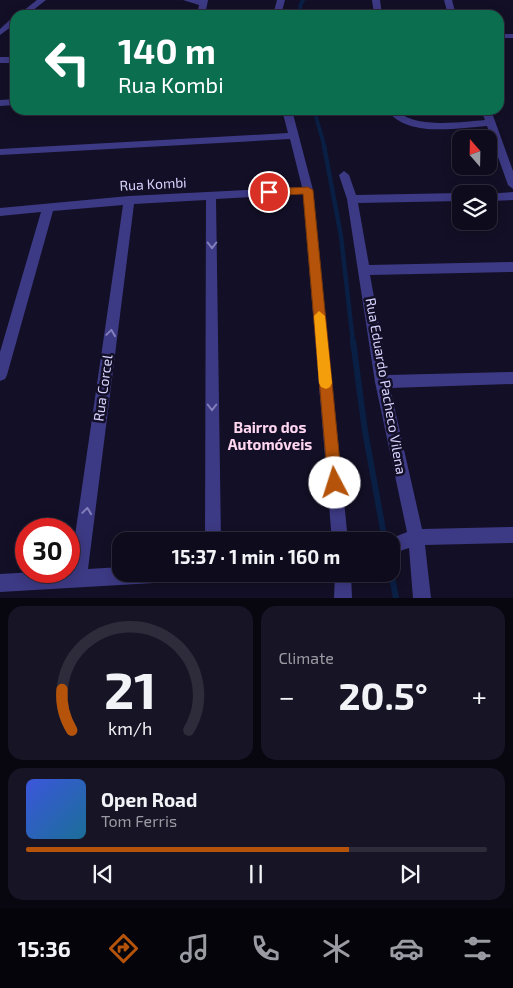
<!DOCTYPE html>
<meta charset="utf-8">
<style>
body{margin:0;font-family:"Exo 2",sans-serif;background:#171425;color:#f1f3f6;height:100vh;display:flex;flex-direction:column;font-size:19px;white-space:nowrap}
*{box-sizing:border-box;margin:0}
p{font-size:16px;color:#9b9ba3}
.icon{flex:none;width:28px;height:28px;fill:none;stroke:currentColor;stroke-width:2;stroke-linecap:round;stroke-linejoin:round}
.map{position:relative;height:598px;overflow:hidden}
.panel{display:flex;flex-direction:column;gap:8px;padding:8px;background:#08060f;flex:1}
.panel>*{flex:none}
.top-card{position:absolute;left:10px;top:10px;width:494px;height:105px;border-radius:15px;box-shadow:0 2px 12px #0003,0 0 0 1px #2e2b3b;background:#0b6e4f;color:#fff;overflow:hidden}
.needle{width:32px;rotate:340deg}
.controls{position:absolute;left:452px;top:130px;display:grid;gap:10px}
.controls a{display:grid;place-items:center;width:45px;height:45px;border-radius:10px;background:#0e0b1c;box-shadow:0 2px 12px #0003,0 0 0 1px #2e2b3b;font-size:25px}
.speed{position:absolute;left:15px;top:518px;display:flex;gap:10px;font-size:25px;font-weight:700;text-align:center}
.speed>*{display:grid;place-content:center;width:65px;height:65px;border-radius:50%;background:#0e0b1c;box-shadow:0 2px 12px #0003,0 0 0 1px #2e2b3b;line-height:1}
.speed .limit{border:8px solid #d22;background:#fff;color:#111}
.pin{position:absolute;display:grid;place-items:center;width:42px;height:42px;color:#fff;margin:-21px;border:2px solid #fff;border-radius:50%;box-shadow:0 1px 5px #0007}
.me{position:absolute;width:55px;margin:-28px;rotate:355deg;stroke-linejoin:round;filter:drop-shadow(0 0 4px #0008)}
.turn{display:flex;align-items:center;gap:18px;height:105px;padding:0 25px;font-size:22px}
.turn .icon{width:65px;height:65px;stroke-width:2.5}
.turn b{display:block;font-size:35px;line-height:42px}
.big{font-size:38px;font-weight:700;line-height:1.1}
.panel .tile{flex:1;display:flex;flex-direction:column;justify-content:center;gap:8px;min-width:0;padding:0 18px;border-radius:15px;background:#171425}
.panel .dial{align-items:center;gap:0}
.dial svg{height:130px;overflow:visible;fill:none;stroke:#2e2b3b;stroke-width:7;stroke-linecap:round;text-anchor:middle}
.dial text{fill:#f1f3f6;stroke:none}
.song{display:flex;align-items:center;gap:15px}
.cover{width:60px;height:60px;border-radius:8px;background:linear-gradient(135deg,hsl(230 70% 55%),hsl(200 70% 35%))}
.played{height:5px;border-radius:2px;background:linear-gradient(90deg,#b45309 70%,#2e2b3b 70%)}
.keys{display:flex;justify-content:space-around;direction:ltr}
.heat{display:flex;justify-content:space-between;align-items:center;font-size:28px;direction:ltr}
.panel .tiles{flex:1;display:grid;gap:8px;grid-template-columns:1fr 1fr}
.tile:last-child{grid-column:span 2}
.trip{position:absolute;left:112px;top:532px;width:288px;height:50px;border-radius:15px;background:#0e0b1c;box-shadow:0 2px 12px #0003,0 0 0 1px #2e2b3b;font-weight:700;line-height:50px;text-align:center}
.dock{display:flex;height:80px;justify-content:space-around;align-items:center;background:#06040b;color:#9b9ba3}
.dock .icon{width:35px;height:35px}
.dock .on{color:#b45309}
.dock b{font-size:22px;color:#f1f3f6}
.map>svg:first-child{display:block}
.lines{fill:none;stroke-linecap:round;stroke-linejoin:round}
.stream-far2{stroke:#0a1f44;stroke-width:4}
.stream-far1{stroke:#0a1f44;stroke-width:4.5}
.stream{stroke:#0a1f44;stroke-width:6}
.minor{fill:#3d3a85;fill-rule:evenodd}
.oneway{stroke:#837fbc}
.route{fill:#b45309;stroke:#753606}
.slow{fill:#f59e0b}
.labels{text-anchor:middle;stroke-width:5;stroke-linejoin:round;paint-order:stroke}
.street-label{font-size:14px;fill:#d9d4ff;stroke:#130f26}
.neighbourhood-label{font-size:15px;font-weight:bold;fill:#ffd6f0;stroke:#130f26}
</style>
<div class="map">
<svg width="513" height="598" viewBox="0 0 513 598">
<rect width="100%" height="100%" fill="#130f26"/>
<g class="lines">
<path class="stream-far2" d="M302,15L300,6L303,0
M314,110L325,148"/>
<path class="stream-far1" d="M324,146L341,236L353,342"/>
<path class="stream" d="M353,341L365,431L385,541
M391,572L396,598"/>
<path class="minor" d="M37,0H46L27,15H18Z
M183,0H208L205,15H197L199,5Z
M277,0H285L281,15H273Z
M372,0H380L382,15H374Z
M444,0H452L456,15H448Z
M12,18H15V24L0,35V29Z
M499,34H513V38H499Z
M0,57H15V63H0Z
M15,99V105L0,106V100Z
M282,110H292L313,190L348,541H332L303,194L216,199L221,541H205L206,200L134,204L88,569L121,567V574H163L160,580L154,583L0,592V574L70,570L123,205L53,211L7,375L5,379L0,381V352L41,212L0,216V208L129,196L302,187L290,139L0,155V149L288,133Z
M387,110H397C413,129 462,122 485,120L481,110H491L513,171V189L508,185L487,126C457,128 407,138 387,110Z
M344,171L349,175L356,195L461,193L463,194H461V201L358,203L369,265L513,262V272L370,275L388,375L513,372V384L390,388L422,529L513,527V543L425,545L431,598H413L409,548L391,554V541H385L407,532L375,382L347,199L339,175Z
M513,192V200L489,201V194H487Z
M335,574H351L352,598H334Z"/>
</g>
<defs><path id="oneway-chevron" d="M-2-3.5L2.5 0L-2 3.5" fill="none" stroke-width="1.6" stroke-linecap="round" stroke-linejoin="round" transform="scale(1.25)"/></defs>
<g class="oneway">
<use href="#oneway-chevron" transform="translate(212 245) rotate(90)"/>
<use href="#oneway-chevron" transform="translate(111 333) rotate(-82)"/>
<use href="#oneway-chevron" transform="translate(212 407) rotate(90)"/>
<use href="#oneway-chevron" transform="translate(87 511) rotate(-82)"/>
</g>
<path class="route" d="M308,187L313,190L342,483L340,488L335,490L330,488L328,483L303,194L269,196L264,192L269,189Z"/>
<path class="slow" d="M319,311L325,316L332,383L330,387L326,389L321,387L319,383L314,316Z"/>
<g class="labels">
<g class="street-label">
<text transform="translate(153 184) rotate(-3)" y="5">Rua Kombi</text>
<text transform="translate(386 386) rotate(80)" y="5">Rua Eduardo Pacheco Vilena</text>
<text transform="translate(103 388) rotate(-82)" y="5">Rua Corcel</text>
</g>
<g class="neighbourhood-label">
<text x="270" y="433">Bairro dos<tspan x="270" dy="17">Automóveis</tspan></text>
</g>
</g>
</svg>
<div class="controls">
<a><svg class="needle" viewBox="-14 -14 28 28"><path d="M0-13l5 13h-10z" fill="#e53935"/><path d="M0 13l5-13h-10z" fill="#9b9ba3"/></svg></a>
<a><svg class="icon" aria-label="layers" viewBox="0 0 24 24"><path d="M12 4l9 5-9 5-9-5zM3 14l9 5 9-5"/></svg></a>
</div>
<div class="speed"><div class="limit">30</div></div>
<div class="pin" style="left:269px;top:192px;background:#d93025"><svg class="icon" aria-label="arrive" viewBox="0 0 24 24"><path d="M6 21V4h12l-3 4 3 4H6"/></svg></div>
<svg class="me" style="left:335px;top:483px" viewBox="-20 -20 40 40"><circle r="19" fill="#fff"/><path d="M0-13L10 11 0 6-10 11z" fill="#b45309"/></svg>
<div class="trip">15:37 · 1 min · 160 m</div>
<div class="top-card">
<div class="turn"><svg class="icon" aria-label="left" viewBox="0 0 24 24"><path d="M17 20v-9H6M10 6l-5 5 5 5"/></svg><div><b>140 m</b>Rua Kombi</div></div>
</div>
</div>
<section class="panel">
<div class="tiles">
<div class="tile dial"><svg viewBox="0 0 100 80">
<path d="M14 69A42 42 0 1 1 86 69"/>
<path d="M14 69A42 42 0 0 1 8 44" stroke="#b45309"/>
<text x="50" y="56" font-size="32" font-weight="700">21</text>
<text x="50" y="72" font-size="11">km/h</text>
</svg></div>
<div class="tile"><p>Climate</p>
<div class="heat"><a>−</a><b class="big">20.5°</b><a>+</a></div>
</div>
<div class="tile">
<div class="song"><i class="cover"></i><div><b>Open Road</b><p>Tom Ferris</p></div></div>
<div class="played"></div>
<div class="keys"><svg class="icon" aria-label="previous" viewBox="0 0 24 24"><path d="M18 5L8 12l10 7zM5 5v14"/></svg><svg class="icon" aria-label="pause" viewBox="0 0 24 24"><path d="M8 5v14M16 5v14"/></svg><svg class="icon" aria-label="next" viewBox="0 0 24 24"><path d="M6 5l10 7-10 7zM19 5v14"/></svg></div>
</div>
</div>
</section>
<nav class="dock">
<b>15:36</b>
<svg class="icon on" aria-label="directions" viewBox="0 0 24 24"><path d="M12 3l9 9-9 9-9-9zM9 14v-3h6M13 9l2 2-2 2"/></svg>
<svg class="icon" aria-label="music" viewBox="0 0 24 24"><path d="M9 18V5l10-2v13"/><circle cx="6" cy="18" r="3"/><circle cx="16" cy="16" r="3"/></svg>
<svg class="icon" aria-label="phone" viewBox="0 0 24 24"><path d="M5 4h4l2 5-3 2q2 4 5 5l2-3 5 2v4C11 20 4 13 5 4z"/></svg>
<svg class="icon" aria-label="climate" viewBox="0 0 24 24"><path d="M12 3v18M4 7l16 10M4 17L20 7"/></svg>
<svg class="icon" aria-label="car" viewBox="0 0 24 24"><path d="M5 17H2v-5l4-1 3-4h7l3 4 3 1v5h-3M9 17h6M6 11h13"/><circle cx="7" cy="17" r="2"/><circle cx="17" cy="17" r="2"/></svg>
<svg class="icon" aria-label="filters" viewBox="0 0 24 24"><path d="M4 7h16M4 17h16"/><circle cx="9" cy="7" r="2"/><circle cx="15" cy="17" r="2"/></svg>
</nav>
